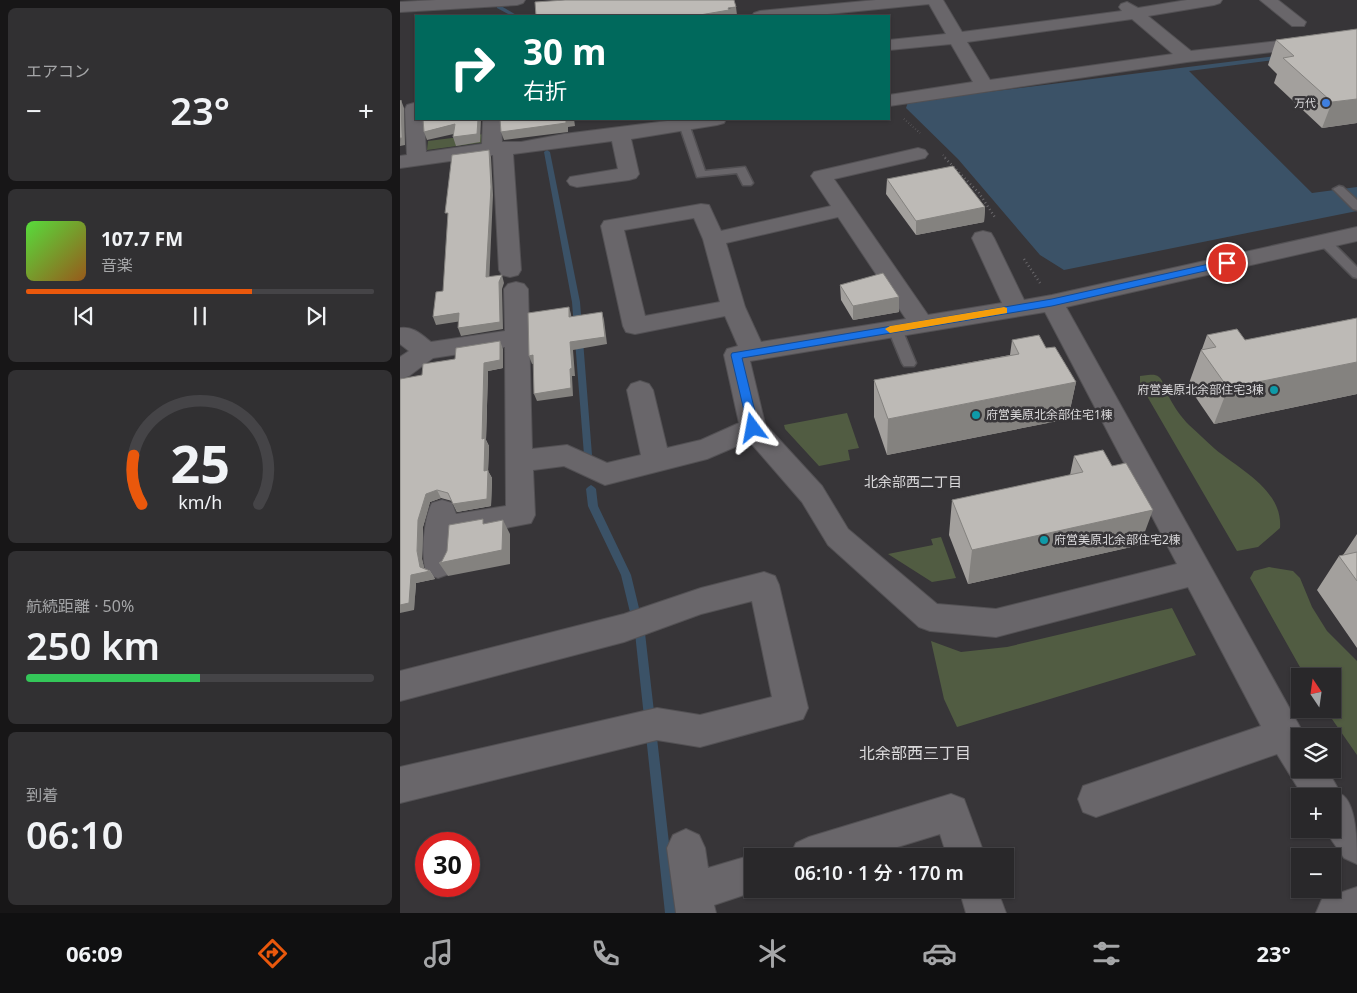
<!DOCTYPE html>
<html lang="ja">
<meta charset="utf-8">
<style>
body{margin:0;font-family:"Noto Sans","Noto Sans JP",sans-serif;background:#313032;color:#f1f3f6;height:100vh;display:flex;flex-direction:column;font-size:19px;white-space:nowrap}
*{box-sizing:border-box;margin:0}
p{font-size:16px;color:#a5a6a8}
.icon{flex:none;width:28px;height:28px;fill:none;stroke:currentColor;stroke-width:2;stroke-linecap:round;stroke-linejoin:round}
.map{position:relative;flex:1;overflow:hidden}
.details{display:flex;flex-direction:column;gap:8px;padding:8px;background:#171617;width:400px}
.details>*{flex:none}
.banner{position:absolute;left:15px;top:15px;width:475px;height:105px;border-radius:0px;box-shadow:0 1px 4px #0004,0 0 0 1px #454447;background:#00695c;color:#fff;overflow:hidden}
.needle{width:32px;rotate:347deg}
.tools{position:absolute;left:891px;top:668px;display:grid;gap:10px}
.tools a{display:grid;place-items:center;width:50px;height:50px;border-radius:0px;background:#29282a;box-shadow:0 1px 4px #0004,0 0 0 1px #454447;font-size:25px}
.speed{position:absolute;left:15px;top:832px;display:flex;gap:10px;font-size:25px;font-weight:700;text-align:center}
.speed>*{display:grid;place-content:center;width:65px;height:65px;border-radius:50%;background:#29282a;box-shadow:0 1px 4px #0004,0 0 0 1px #454447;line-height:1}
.speed .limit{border:8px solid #d22;background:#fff;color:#111}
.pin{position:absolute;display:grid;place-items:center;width:42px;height:42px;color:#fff;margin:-21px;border:2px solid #fff;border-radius:50%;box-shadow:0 1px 5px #0007}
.me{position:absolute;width:55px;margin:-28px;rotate:347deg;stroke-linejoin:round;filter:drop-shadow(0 0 4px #0008)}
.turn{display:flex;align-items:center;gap:18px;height:105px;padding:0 25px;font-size:22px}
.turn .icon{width:65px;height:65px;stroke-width:2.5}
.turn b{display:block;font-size:35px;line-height:42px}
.big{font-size:38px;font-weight:600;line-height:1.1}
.details .tile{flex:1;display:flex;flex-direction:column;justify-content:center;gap:8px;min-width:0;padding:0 18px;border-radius:8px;background:#313032}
.details .dial{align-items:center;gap:0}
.dial svg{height:130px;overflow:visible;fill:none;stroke:#454447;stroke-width:7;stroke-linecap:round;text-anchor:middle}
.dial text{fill:#f1f3f6;stroke:none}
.song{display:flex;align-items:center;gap:15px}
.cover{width:60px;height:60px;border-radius:8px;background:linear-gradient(135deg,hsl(110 70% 55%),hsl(30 70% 35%))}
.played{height:5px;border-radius:2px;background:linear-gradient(90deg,#ea580c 65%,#454447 65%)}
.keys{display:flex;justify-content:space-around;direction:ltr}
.heat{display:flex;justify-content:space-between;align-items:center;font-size:28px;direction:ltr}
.charge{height:8px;border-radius:4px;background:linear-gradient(90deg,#34c759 50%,#454447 0)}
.trip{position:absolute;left:344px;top:848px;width:270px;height:50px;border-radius:0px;background:#29282a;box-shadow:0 1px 4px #0004,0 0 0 1px #454447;font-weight:600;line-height:50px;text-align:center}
.menu{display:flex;height:80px;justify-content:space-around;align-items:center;background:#101011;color:#a5a6a8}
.menu .icon{width:35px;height:35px}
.menu .selected{color:#ea580c}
.menu b{font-size:22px;color:#f1f3f6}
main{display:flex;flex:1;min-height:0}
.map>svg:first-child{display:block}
.green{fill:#515c42}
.water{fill:#3b5267}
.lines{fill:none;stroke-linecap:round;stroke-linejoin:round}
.stream{fill:#3b5267;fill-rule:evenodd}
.lane-casing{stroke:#535154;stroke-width:3}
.street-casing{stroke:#535154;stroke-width:2}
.secondary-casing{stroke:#535154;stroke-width:2}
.path-far1{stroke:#6a686b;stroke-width:2;stroke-dasharray:0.5 2.5;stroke-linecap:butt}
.path{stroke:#6a686b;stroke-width:2.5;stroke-dasharray:1 3;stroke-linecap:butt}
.lane{fill:#69666a;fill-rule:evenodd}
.street{fill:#69666a;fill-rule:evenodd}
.secondary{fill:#69666a;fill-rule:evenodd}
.wall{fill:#a3a09d}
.shaded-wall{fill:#84827f}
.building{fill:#bdbab6;stroke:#84827f}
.route{fill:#1a73e8;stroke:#114b97}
.slow{fill:#f59e0b}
.shop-dot{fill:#3f7fe0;stroke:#373538;stroke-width:2}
.culture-dot{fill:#0f9aa8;stroke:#373538;stroke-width:2}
.labels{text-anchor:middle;stroke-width:5;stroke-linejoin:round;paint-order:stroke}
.far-poi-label{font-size:11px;fill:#dad9db;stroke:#373538;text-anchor:end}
.poi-label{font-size:12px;fill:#dad9db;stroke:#373538;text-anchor:start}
.neighbourhood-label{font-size:14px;fill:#dad9db;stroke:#373538}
.near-neighbourhood-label{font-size:16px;fill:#dad9db;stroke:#373538}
</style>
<main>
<section class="details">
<div class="tile"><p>エアコン</p>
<div class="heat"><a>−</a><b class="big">23°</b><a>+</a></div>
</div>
<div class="tile">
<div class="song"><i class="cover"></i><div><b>107.7 FM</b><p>音楽</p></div></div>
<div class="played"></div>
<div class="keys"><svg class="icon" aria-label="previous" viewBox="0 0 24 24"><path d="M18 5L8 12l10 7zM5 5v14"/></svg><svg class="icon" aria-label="pause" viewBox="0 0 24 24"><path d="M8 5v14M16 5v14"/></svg><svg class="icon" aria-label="next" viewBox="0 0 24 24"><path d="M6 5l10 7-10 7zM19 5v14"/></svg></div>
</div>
<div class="tile dial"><svg viewBox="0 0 100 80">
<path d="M14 69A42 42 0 1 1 86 69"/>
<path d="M14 69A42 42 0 0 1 9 39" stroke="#ea580c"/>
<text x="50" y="56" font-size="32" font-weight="700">25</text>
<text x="50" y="72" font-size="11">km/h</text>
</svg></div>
<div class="tile"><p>航続距離 · 50%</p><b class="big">250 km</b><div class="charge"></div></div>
<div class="tile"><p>到着</p><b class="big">06:10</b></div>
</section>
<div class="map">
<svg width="957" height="913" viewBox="0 0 957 913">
<rect width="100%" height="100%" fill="#373538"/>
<path class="green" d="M84,134L85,142L79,143L27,150L28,141Z
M748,375C752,375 755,374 759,377C764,381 765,391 769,397C774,407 782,418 789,425C798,433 806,441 815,449C839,469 883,490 880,528L858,547L837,551L740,384V376Z
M447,413L459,448L448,450L450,460L419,466L385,429L384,425Z
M541,537L556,578L532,582L488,554L533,545L531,539Z
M869,567L893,571L900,578L912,607L927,631L957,661V755L925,709H932V676H905L850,578L854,571Z
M772,608L796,655L557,727L544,699L531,641L561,652L607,647Z"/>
<path class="water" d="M957,46V49L789,71L912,193L957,187V211L664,270L640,255L558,159L506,108L508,102Z"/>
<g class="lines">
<path class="stream" d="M97,6H101L118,16H112L97,8Z
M147,150L150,152L180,302L192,455L188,458L184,455L172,302L144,152Z
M191,485L194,487L196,489L198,506L231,575L245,633L277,913H265L235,633L221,575L188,506L186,489L188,487Z"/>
<defs>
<path id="lane" d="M284,121L289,124L305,171L345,167L353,183L351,185H343L337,173L297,177L279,124Z
M939,186L943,187L957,200V210L953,209L933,189Z
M925,238L929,239L957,267V278L953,277L921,245L919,242L921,239Z
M495,325L500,326L502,329L516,363L514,366H504L502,363L488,329L490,326Z"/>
<path id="street" d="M476,0H543L562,32L722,11L719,7L721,4L727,2L738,8L787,0H822L820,3L814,5L748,16L791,51L957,32V42L787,62L489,106V95L573,82L551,44L489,50V40L546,34L529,4L408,16H352L354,13L360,11ZM732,19L773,54L590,80L567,42Z
M860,0H878L906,22L904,26H892Z
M14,103L16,104V119H24L26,152L82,144L83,119H101L102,142H121L164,134L283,119H326L324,123L317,125L231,139L239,174L236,178L229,180L177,187L170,185L167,181L170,177L218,169L212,141L113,154L121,270L118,275L110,277L102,275L99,270L93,155L0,168V156L7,155L5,109L7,105Z
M518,148L525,150L528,154L525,158L434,179L528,315L602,303L572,238L575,233L583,231L591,233L594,238L624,300L652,295L957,227V241L666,307L905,736H900V769H927L941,794C957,803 957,844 957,864L944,858L924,829H932V796H903L877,754L696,817L683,812L678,799L683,786L861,726L788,587L596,637L530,631L519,627L428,545L402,502L349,441L307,459L205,485L164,466L133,470L135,515L131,523L55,538L53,565L49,574L38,578L27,574C20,559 24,517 32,503L42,500L52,503L56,514L106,506L105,347L33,358L9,376L0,379V357L9,351L0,344V328C13,326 21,334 31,342L105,331L104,289L108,284L116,282L124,284L128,289L132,449L167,445L207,463L241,455L227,390L231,384L240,381L249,384L253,390L267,448L301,440L339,423L324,355L327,349L338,346L325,316L235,334L226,332L223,326L201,226L204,221L301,204L309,205L321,231L431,206L411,176L414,172ZM438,217L506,319L361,342L345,307L326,243ZM294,218L303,239L320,302L245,316L224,230ZM645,312L777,564L596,609L537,604L448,529L422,486L365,424L350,361Z
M364,572L375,576L379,585L408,708L403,719L300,747L257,740L0,803V767L257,708L300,715L372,697L352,601L301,614L224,642L0,701V671L224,614L301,588Z
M551,794L564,799L585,856H547L540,834L468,856H390L396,843L409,837Z
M286,829L299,835L305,848L308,868L352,855L355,856H352V889H362L314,905L316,913H276L267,848L273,835Z
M957,887V913H916L922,899Z
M559,889H597L606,913H566Z"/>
<path id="secondary" d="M36,0H125L123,3L117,5L0,12V2Z"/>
</defs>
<use href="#lane" class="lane-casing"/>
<use href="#street" class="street-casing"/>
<use href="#secondary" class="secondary-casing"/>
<path class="path-far1" d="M504,119L520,133
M543,155L547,159"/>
<path class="path" d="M545,158L579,193L596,219
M624,259L640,283"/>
<use href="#lane" class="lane"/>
<use href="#street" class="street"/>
<use href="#secondary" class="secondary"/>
</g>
<path class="wall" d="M957,29V123L922,128L874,83L877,74L868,65L876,40Z
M487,179L585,207L584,222L516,235L486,194Z
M440,285L499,297V312L453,320L441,300Z
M957,318V394L814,424L788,386L801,350L802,349L807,335L845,340Z
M612,340L646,348L676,382L668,419L487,455L474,417V380L610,355Z
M103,349V368L88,371L86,440L89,446L88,471L92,478L91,506L57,512L52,501L41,498L30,502L23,527L22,559L24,568L30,571L35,579L16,583L14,610L22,375L55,359Z
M674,456L712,466L740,545L568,584L549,535L552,500L670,475Z
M957,534V648L917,590L939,556L943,555Z"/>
<path class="shaded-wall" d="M336,7L337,15L330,16H294Z
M957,99V123L922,128L932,102Z
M1,100L4,108L5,145L0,146Z
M78,119H81L80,142L56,146L53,137Z
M166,119H174L175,126L168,127V132L104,140L101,132Z
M55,124L58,133L27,140L24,132Z
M89,150L91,157L93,195L89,285L86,277Z
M585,207L584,222L516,235V221Z
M102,275L104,283L102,289L103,329L61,336L58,328L99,282Z
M499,297V312L453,320V306Z
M169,307L171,314L172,325L169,317Z
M202,312L204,320L207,344L173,350L175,376H172L173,396L137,401L134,394L170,369V342Z
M59,313L62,321L36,325L33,317Z
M100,341L103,349V368L88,371L86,440L89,446L88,471L92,478L91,506L57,512L53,504L84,471L82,439L84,363Z
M133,355L136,363L132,364L129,356Z
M957,362V394L814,424L828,388Z
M676,382L668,419L487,455L488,419Z
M37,490L41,498L30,502L23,527L22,559L25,572L30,571L35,579L16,583L14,610L0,613V605L11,575L20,567L17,551L18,520L26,494Z
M753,510L740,545L568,584L572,550Z
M103,520L110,534V564L48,576L39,563Z"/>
<path class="building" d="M165,0H334L336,7L328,8L329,10L294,16H136L135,2Z
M957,29V99L932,102L883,58L894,56L876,40Z
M15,96H16V109H15Z
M1,100L2,138H0V101Z
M23,119H78L77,134L53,137L55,124L24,132Z
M100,119H168H166V123L101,132Z
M89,150L91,187L86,277L102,275L99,282L100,322L58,328L59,313L33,317L36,292L43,291L48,213H45L52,155Z
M553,166L585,207L516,221L487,179Z
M483,273L499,297L453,306L440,285Z
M169,307V317L202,312L205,337L170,342L172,368L170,369L171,388L134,394L133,355L129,356L128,313Z
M957,318V362L828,388L801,350L816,347L807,335L837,329L845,340Z
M639,335L646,348L655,347L676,382L488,419L474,380L619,354L612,340Z
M100,341V360L84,363L82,439L85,438L84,471L88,470L87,499L53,504L48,493L37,490L26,494L18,520L17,551L20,567L30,571L11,575L9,603L0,605V379L22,375L23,364L55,359L56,348Z
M703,450L712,466L726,463L753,510L572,550L552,500L683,472L674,456Z
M83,519V524L103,520L102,550L39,563L42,561L47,551L49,525Z
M957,552V581L939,556Z"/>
<path class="route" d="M827,260L831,261V265L652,306L342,358L359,428L353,432L348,428L331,355L332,353L652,299Z"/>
<path class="slow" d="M604,307L607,308V313L490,333L485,329L490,326Z"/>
<circle class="shop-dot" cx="926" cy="103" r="5"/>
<g class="culture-dot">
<circle cx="874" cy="390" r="5"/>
<circle cx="576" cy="415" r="5"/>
<circle cx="644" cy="540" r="5"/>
</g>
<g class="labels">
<g class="far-poi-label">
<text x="916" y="107">万代</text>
</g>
<g class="poi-label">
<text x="864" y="394" text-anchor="end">府営美原北余部住宅3棟</text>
<text x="586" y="419">府営美原北余部住宅1棟</text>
<text x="654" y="544">府営美原北余部住宅2棟</text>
</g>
<g class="neighbourhood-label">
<text x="513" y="487">北余部西二丁目</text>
</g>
<g class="near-neighbourhood-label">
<text x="515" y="759">北余部西三丁目</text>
</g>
</g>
</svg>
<div class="tools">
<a><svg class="needle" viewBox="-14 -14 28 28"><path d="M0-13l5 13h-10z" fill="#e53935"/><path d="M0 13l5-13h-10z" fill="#a5a6a8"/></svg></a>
<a><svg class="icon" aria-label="layers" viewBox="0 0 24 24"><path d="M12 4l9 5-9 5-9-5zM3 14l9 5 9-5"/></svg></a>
<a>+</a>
<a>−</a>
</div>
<div class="speed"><div class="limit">30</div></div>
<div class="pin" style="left:827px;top:263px;background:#d93025"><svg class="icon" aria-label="arrive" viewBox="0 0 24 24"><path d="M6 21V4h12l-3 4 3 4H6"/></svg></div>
<svg class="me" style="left:353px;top:428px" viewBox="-20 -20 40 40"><path d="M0-17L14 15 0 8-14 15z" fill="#1a73e8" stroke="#fff" stroke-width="4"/></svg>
<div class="trip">06:10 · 1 分 · 170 m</div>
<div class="banner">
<div class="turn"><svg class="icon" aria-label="right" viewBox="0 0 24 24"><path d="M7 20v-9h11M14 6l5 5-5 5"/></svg><div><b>30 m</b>右折</div></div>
</div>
</div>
</main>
<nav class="menu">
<b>06:09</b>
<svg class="icon selected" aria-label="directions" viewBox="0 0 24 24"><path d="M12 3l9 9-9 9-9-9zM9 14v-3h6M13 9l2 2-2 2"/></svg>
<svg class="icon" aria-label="music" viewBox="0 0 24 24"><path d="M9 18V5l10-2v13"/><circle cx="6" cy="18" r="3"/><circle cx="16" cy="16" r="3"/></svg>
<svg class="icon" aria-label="phone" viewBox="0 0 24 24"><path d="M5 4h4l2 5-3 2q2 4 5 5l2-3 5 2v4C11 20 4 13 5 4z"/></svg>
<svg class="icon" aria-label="climate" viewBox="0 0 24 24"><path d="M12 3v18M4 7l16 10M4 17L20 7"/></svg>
<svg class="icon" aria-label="car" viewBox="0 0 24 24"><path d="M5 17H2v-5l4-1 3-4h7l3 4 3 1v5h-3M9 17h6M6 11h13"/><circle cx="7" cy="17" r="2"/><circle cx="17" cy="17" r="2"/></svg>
<svg class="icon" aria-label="filters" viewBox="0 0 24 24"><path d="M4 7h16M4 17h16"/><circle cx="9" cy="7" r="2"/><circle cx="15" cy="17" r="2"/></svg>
<b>23°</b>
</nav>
